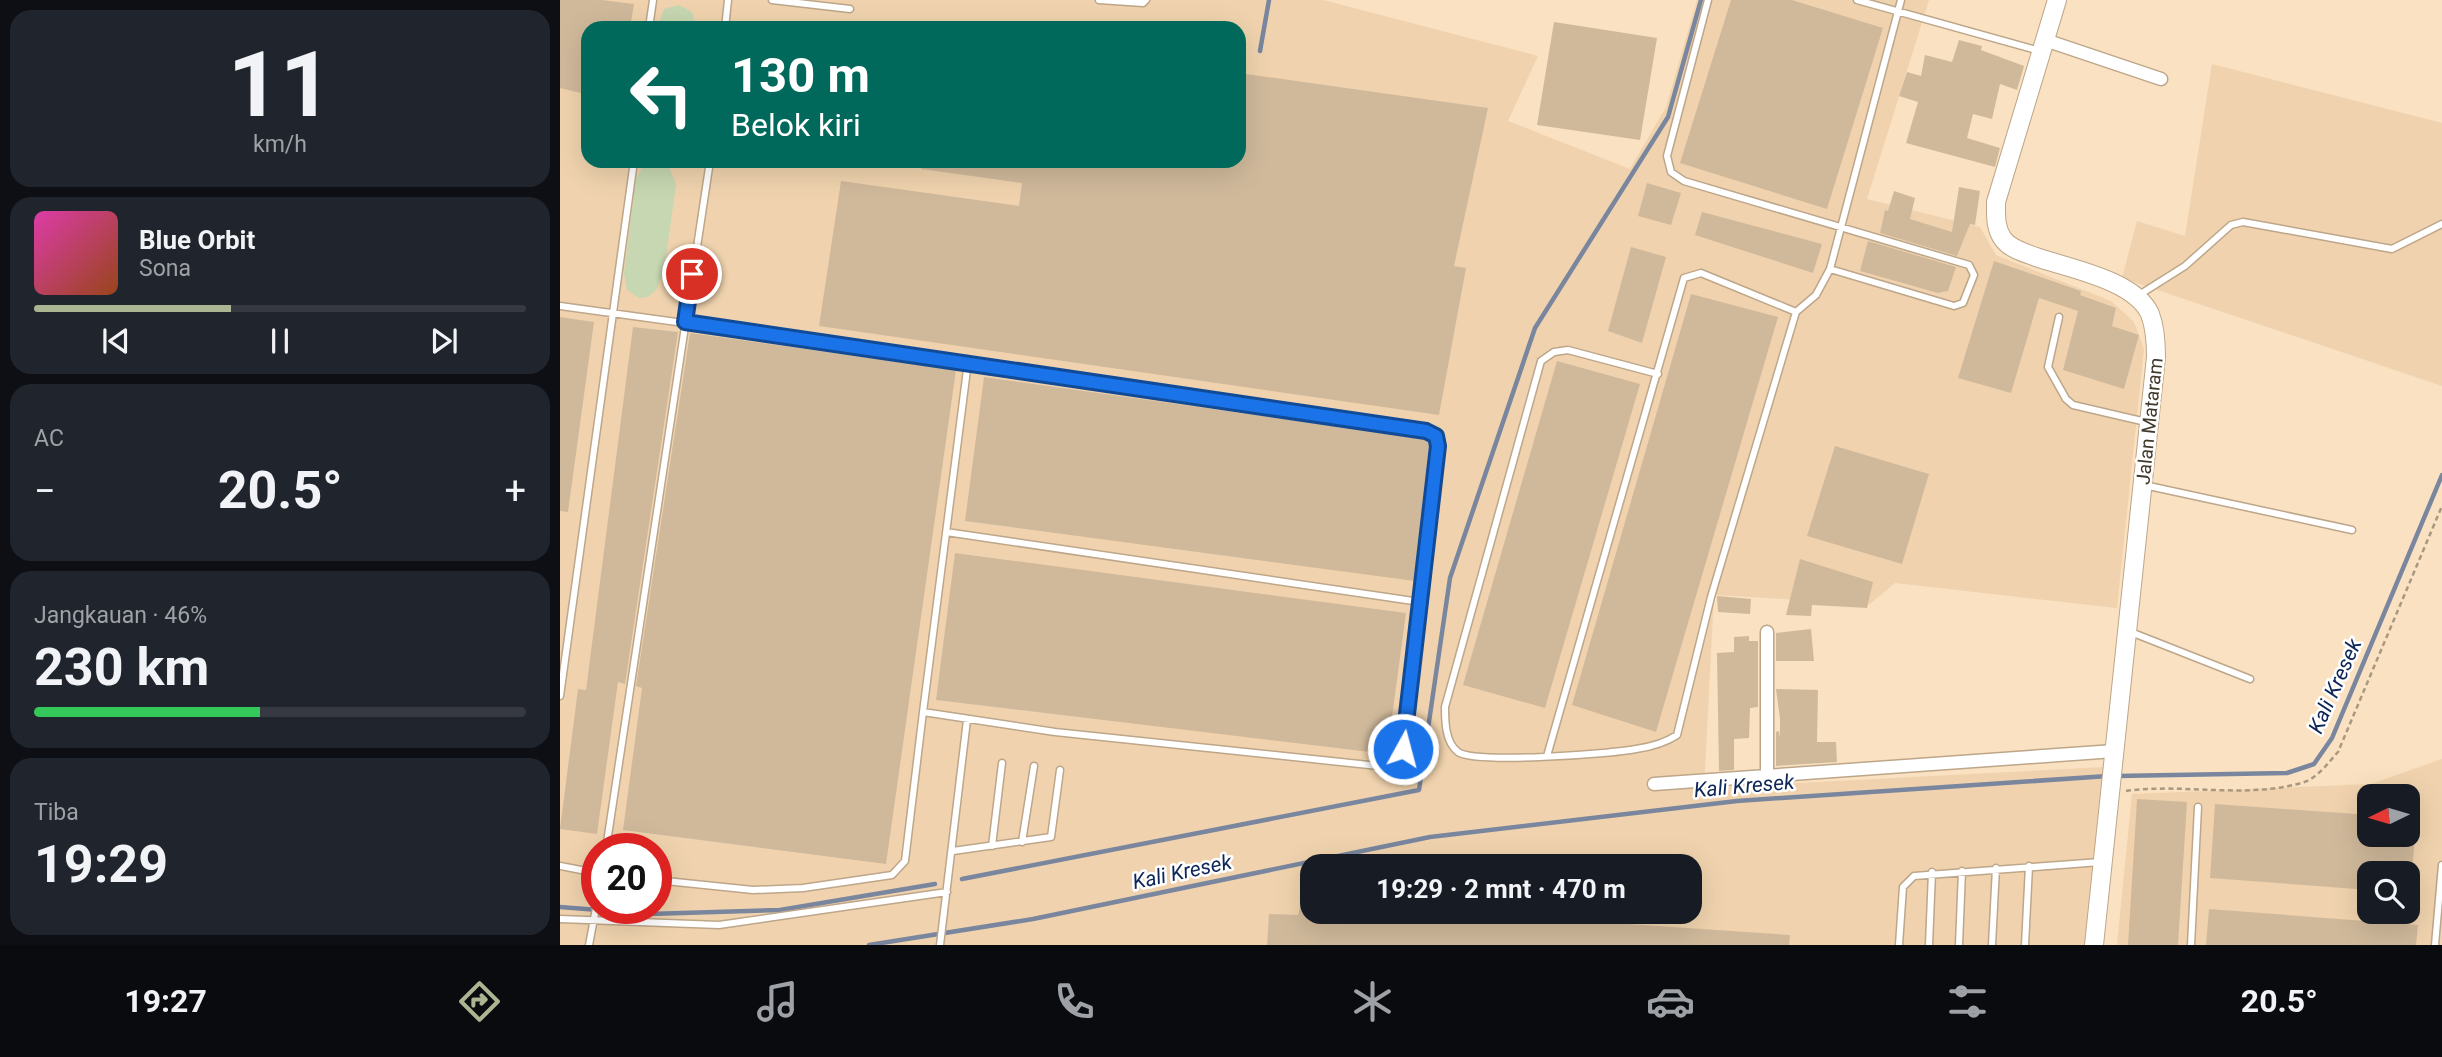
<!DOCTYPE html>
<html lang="id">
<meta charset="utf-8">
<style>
body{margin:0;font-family:Roboto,sans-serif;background:#20242c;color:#f1f3f6;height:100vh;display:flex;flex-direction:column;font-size:26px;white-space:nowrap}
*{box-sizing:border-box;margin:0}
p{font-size:23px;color:#9ea1a6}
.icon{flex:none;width:38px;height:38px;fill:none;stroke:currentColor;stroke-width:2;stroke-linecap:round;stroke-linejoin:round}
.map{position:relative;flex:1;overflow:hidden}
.panel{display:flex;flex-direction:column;gap:10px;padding:10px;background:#0d0f14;width:560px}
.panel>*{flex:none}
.hud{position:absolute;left:21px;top:21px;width:665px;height:147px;border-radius:21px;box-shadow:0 7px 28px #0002;background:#00695c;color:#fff;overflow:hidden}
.needle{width:46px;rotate:265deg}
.tools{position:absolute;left:1797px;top:784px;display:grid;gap:14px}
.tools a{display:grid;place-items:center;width:63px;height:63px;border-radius:14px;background:#171b24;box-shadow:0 7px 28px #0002;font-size:35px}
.speed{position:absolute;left:21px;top:833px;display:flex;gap:14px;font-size:35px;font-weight:700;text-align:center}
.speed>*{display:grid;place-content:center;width:91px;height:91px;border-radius:50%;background:#171b24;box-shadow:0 7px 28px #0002;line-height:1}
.speed .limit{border:10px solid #d22;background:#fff;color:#111}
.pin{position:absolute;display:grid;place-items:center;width:60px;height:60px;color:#fff;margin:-30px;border:4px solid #fff;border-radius:50%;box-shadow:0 2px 7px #0007}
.me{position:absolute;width:77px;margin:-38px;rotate:7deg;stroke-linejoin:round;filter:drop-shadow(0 0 5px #0008)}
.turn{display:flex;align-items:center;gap:24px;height:147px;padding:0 35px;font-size:32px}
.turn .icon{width:91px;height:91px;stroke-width:2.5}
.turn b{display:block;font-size:49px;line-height:60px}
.big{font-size:52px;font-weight:700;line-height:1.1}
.panel .card{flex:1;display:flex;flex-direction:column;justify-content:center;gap:10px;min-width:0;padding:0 24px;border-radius:21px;background:#20242c}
.panel .dial{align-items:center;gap:0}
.dial b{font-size:91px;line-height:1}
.song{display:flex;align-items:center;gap:21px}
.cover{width:84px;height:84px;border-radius:10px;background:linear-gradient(135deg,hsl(320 70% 55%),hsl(20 70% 35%))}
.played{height:7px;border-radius:4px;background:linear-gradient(90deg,#acb591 40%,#363941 40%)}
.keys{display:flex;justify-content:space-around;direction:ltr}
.heat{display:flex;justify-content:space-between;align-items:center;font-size:38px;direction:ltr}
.charge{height:10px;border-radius:5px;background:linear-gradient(90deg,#34c759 46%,#363941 0)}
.trip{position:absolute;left:740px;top:854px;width:402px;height:70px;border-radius:21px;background:#171b24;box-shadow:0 7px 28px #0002;font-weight:700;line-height:70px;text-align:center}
.tabs{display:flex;height:112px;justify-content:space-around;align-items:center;background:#090b0e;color:#9ea1a6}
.tabs .icon{width:49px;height:49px}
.tabs .active{color:#acb591}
.tabs b{font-size:32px;color:#f1f3f6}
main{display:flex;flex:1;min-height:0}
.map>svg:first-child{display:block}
.built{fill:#f0d3ae;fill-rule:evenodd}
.green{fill:#c6d7b1}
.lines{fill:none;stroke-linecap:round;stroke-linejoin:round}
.stream{stroke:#79869e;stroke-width:4.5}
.building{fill:#d0b99b}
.service-casing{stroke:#bda689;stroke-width:9}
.minor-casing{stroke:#bda689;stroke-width:15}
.secondary-casing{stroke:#bda689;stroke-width:20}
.path{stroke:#a99880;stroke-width:2.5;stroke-dasharray:5 3.5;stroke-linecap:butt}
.service{stroke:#fff;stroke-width:6}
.minor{stroke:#fff;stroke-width:12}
.secondary{stroke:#fff;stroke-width:18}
.route-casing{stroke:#114b97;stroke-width:18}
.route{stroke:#1a73e8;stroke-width:12}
.labels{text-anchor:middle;stroke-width:5;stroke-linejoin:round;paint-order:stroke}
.street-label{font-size:19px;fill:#41382c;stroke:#fff}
.water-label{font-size:21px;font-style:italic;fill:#0d2657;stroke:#fff}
</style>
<main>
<section class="panel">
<div class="card dial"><b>11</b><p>km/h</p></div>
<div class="card">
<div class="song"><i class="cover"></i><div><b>Blue Orbit</b><p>Sona</p></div></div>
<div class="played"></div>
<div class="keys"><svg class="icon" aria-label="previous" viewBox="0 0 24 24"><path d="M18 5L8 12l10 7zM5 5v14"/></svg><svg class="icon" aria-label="pause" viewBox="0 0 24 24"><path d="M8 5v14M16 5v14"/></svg><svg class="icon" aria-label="next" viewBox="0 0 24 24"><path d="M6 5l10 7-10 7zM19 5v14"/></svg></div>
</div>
<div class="card"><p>AC</p>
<div class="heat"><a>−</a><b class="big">20.5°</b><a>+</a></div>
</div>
<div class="card"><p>Jangkauan · 46%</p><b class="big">230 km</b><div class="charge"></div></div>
<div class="card"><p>Tiba</p><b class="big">19:29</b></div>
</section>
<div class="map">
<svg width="1882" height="945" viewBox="0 0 1882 945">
<rect width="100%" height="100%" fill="#f9e1c1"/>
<path class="built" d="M0,0H763L978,56L948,121L1070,169L1106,107L1137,0H1369L1307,199L1420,227L1436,255L1551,301L1574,322L1584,349L1557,608L1335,583L1310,604L1154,595L1144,788L1544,767L1525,945H0ZM28,28H679V161H28ZM37,849H96V908H37ZM752,866H1130V912H752Z
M1652,64L1882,123V386L1562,278L1577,221L1625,236Z
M1882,759V945H1557L1572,794L1811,784ZM1810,796H1848V835H1810ZM1810,873H1848V912H1810Z"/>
<path class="green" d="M119,5L132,12L136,28H97L104,9Z
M90,161L108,164L116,185L104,271L96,290L88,297L79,298L67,290L64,274L76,179L82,167Z"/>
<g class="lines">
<path class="stream" d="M700,51L709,0
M1557,776L1727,773L1754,764L1772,738L1882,475
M402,879L859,790L890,578L975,328L1108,117L1141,0
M0,907L89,914L220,910L375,884
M309,945L473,919L870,837L1177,801L1548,776"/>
</g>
<path class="building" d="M0,0H42L74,4L70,28H28L25,94L0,88Z
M1171,0H1232L1323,28L1267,209L1120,163Z
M994,22L1097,38L1080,140L977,125Z
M1399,40L1422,46L1421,50L1464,66L1457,90L1440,84L1432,119L1413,114L1407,138L1440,148L1435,167L1346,143L1358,102L1339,96L1347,72L1361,76L1365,55L1392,62Z
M679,73L928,108L894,266L906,268L879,415L259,326L281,181L459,206L462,183L361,169L362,161H679Z
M1087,183L1121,193L1111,225L1078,216Z
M1399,187L1420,191L1415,225L1410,224L1397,256L1320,233L1325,210L1328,211L1334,191L1355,198L1350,219L1392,232Z
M1142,212L1262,244L1253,273L1135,235Z
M1308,241L1396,267L1388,291L1378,293L1300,271Z
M1071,247L1106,257L1082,343L1048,331Z
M1434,261L1521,291L1520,295L1556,308L1552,326L1579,335L1564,389L1503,370L1518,311L1479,298L1451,393L1398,378Z
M1131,294L1218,317L1096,732L1012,705Z
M0,317L34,322L8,512L0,511Z
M73,327L118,332L65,684L58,682L37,834L0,829L18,689L26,690Z
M130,333L396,370L326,864L63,830L82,688L76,686Z
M997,361L1080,384L985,708L903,685Z
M424,377L867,439L871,442L855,581L405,521Z
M1275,446L1369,474L1342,564L1247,536Z
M395,553L846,613L827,754L376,700Z
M1240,559L1313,582L1307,608L1252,605L1251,616L1226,615Z
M1157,596L1191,599L1190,614L1158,612Z
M1251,629L1254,661H1216V633Z
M1189,636V641H1198V707L1190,708L1189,738L1174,739V770L1159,771L1157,653L1174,652V637Z
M1216,689L1258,690L1257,742H1276L1277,762L1216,766V732L1219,731L1220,738V719Z
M1577,799L1627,802L1618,945H1568Z
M1655,804L1810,815V835H1855L1852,873H1810V890L1650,878Z
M741,902H752V912H889L1230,935L1229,945H707L709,914L738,915Z
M1649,909L1858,925L1856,945H1646Z"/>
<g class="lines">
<defs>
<path id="service" d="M212,0L290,9
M539,0L583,3L586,0
M1148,0L1107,156L1111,172L1124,181L1409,265L1414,275L1403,303L1394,306L1270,269
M1297,0L1480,51
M89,28L93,0
M165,28L168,0
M1579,295L1625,266L1671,225L1683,222L1832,249L1882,224
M0,306L408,362L866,431L878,440L843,749L834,765L828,767L495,732L363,712L345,861L332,875L243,888L193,890L96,880
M1499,317L1488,367L1506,399L1513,405L1586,422
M1098,374L1008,350L994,352L981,361L885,707C885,721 885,742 898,752C915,764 1051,754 1076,749C1090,747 1105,743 1117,735L1151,597L1236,312L1256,295L1270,269L1341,0
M1584,485L1792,530
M386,532L860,602
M1568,631L1690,679
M0,696L74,161
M363,712L408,362
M987,756L1124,278L1141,273L1236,312
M462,842L474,766
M432,846L442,763
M46,849L150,161
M393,851L491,837L500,770
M0,866L37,873
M0,919L159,925L387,892
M29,945L37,903
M380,945L407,720
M1339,945L1343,887L1354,876L1540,862
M1369,945L1372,872
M1399,945L1402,871
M1432,945L1436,868
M1465,945L1469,866
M1631,945L1638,807
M1875,945L1882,865"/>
<path id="minor" d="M1485,40L1601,79
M1207,776V632
M1094,784L1554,751"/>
<path id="secondary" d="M1497,0L1436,202C1436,215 1435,228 1443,239C1450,249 1465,253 1476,257C1508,268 1575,280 1590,314C1595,327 1596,342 1596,357L1534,945"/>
</defs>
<use href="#service" class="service-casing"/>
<use href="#minor" class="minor-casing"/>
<use href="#secondary" class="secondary-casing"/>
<path class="path" d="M1566,791C1623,783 1685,799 1741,783C1757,779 1767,764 1778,752L1882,506"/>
<use href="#service" class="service"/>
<use href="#minor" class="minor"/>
<use href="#secondary" class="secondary"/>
</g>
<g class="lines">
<defs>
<path id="route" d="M132,274L125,322L866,431L876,436L878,446L843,749"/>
</defs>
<use href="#route" class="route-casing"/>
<use href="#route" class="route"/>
</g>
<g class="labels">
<g class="street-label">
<text transform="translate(1589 421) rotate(-84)" y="7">Jalan Mataram</text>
</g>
<g class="water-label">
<text transform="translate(1775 686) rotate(-66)" y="7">Kali Kresek</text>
<text transform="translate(1184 786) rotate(-5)" y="7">Kali Kresek</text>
<text transform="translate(622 872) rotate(-12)" y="7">Kali Kresek</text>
</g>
</g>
</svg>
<div class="tools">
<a><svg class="needle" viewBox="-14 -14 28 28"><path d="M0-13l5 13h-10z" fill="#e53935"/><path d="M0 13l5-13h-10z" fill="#9ea1a6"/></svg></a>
<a><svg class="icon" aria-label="search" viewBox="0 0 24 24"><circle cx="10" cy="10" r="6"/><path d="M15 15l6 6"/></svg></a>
</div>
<div class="speed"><div class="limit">20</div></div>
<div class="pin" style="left:132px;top:274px;background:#d93025"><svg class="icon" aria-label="arrive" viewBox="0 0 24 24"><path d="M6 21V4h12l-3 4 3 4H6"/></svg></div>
<svg class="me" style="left:843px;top:749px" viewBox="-20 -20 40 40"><circle r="17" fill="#1a73e8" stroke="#fff" stroke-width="3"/><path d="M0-11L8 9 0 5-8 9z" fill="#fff"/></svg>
<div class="trip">19:29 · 2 mnt · 470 m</div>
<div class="hud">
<div class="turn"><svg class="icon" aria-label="left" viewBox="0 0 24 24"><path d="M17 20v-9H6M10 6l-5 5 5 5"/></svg><div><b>130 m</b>Belok kiri</div></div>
</div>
</div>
</main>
<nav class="tabs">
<b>19:27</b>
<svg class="icon active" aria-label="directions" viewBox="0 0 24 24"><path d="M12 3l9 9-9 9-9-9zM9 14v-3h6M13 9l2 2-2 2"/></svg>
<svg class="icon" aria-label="music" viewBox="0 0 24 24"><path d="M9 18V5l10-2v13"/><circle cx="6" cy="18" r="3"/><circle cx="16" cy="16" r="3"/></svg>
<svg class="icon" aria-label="phone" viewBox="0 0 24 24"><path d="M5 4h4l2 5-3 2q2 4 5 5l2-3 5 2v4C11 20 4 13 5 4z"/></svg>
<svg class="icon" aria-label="climate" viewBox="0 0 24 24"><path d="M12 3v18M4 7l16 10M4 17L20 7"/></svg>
<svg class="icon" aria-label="car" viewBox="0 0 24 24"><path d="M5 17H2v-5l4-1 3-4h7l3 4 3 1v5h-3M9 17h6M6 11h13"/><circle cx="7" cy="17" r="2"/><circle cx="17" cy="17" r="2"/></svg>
<svg class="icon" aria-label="filters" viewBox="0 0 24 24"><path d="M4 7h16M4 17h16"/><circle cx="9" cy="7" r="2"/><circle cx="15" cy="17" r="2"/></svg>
<b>20.5°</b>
</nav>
